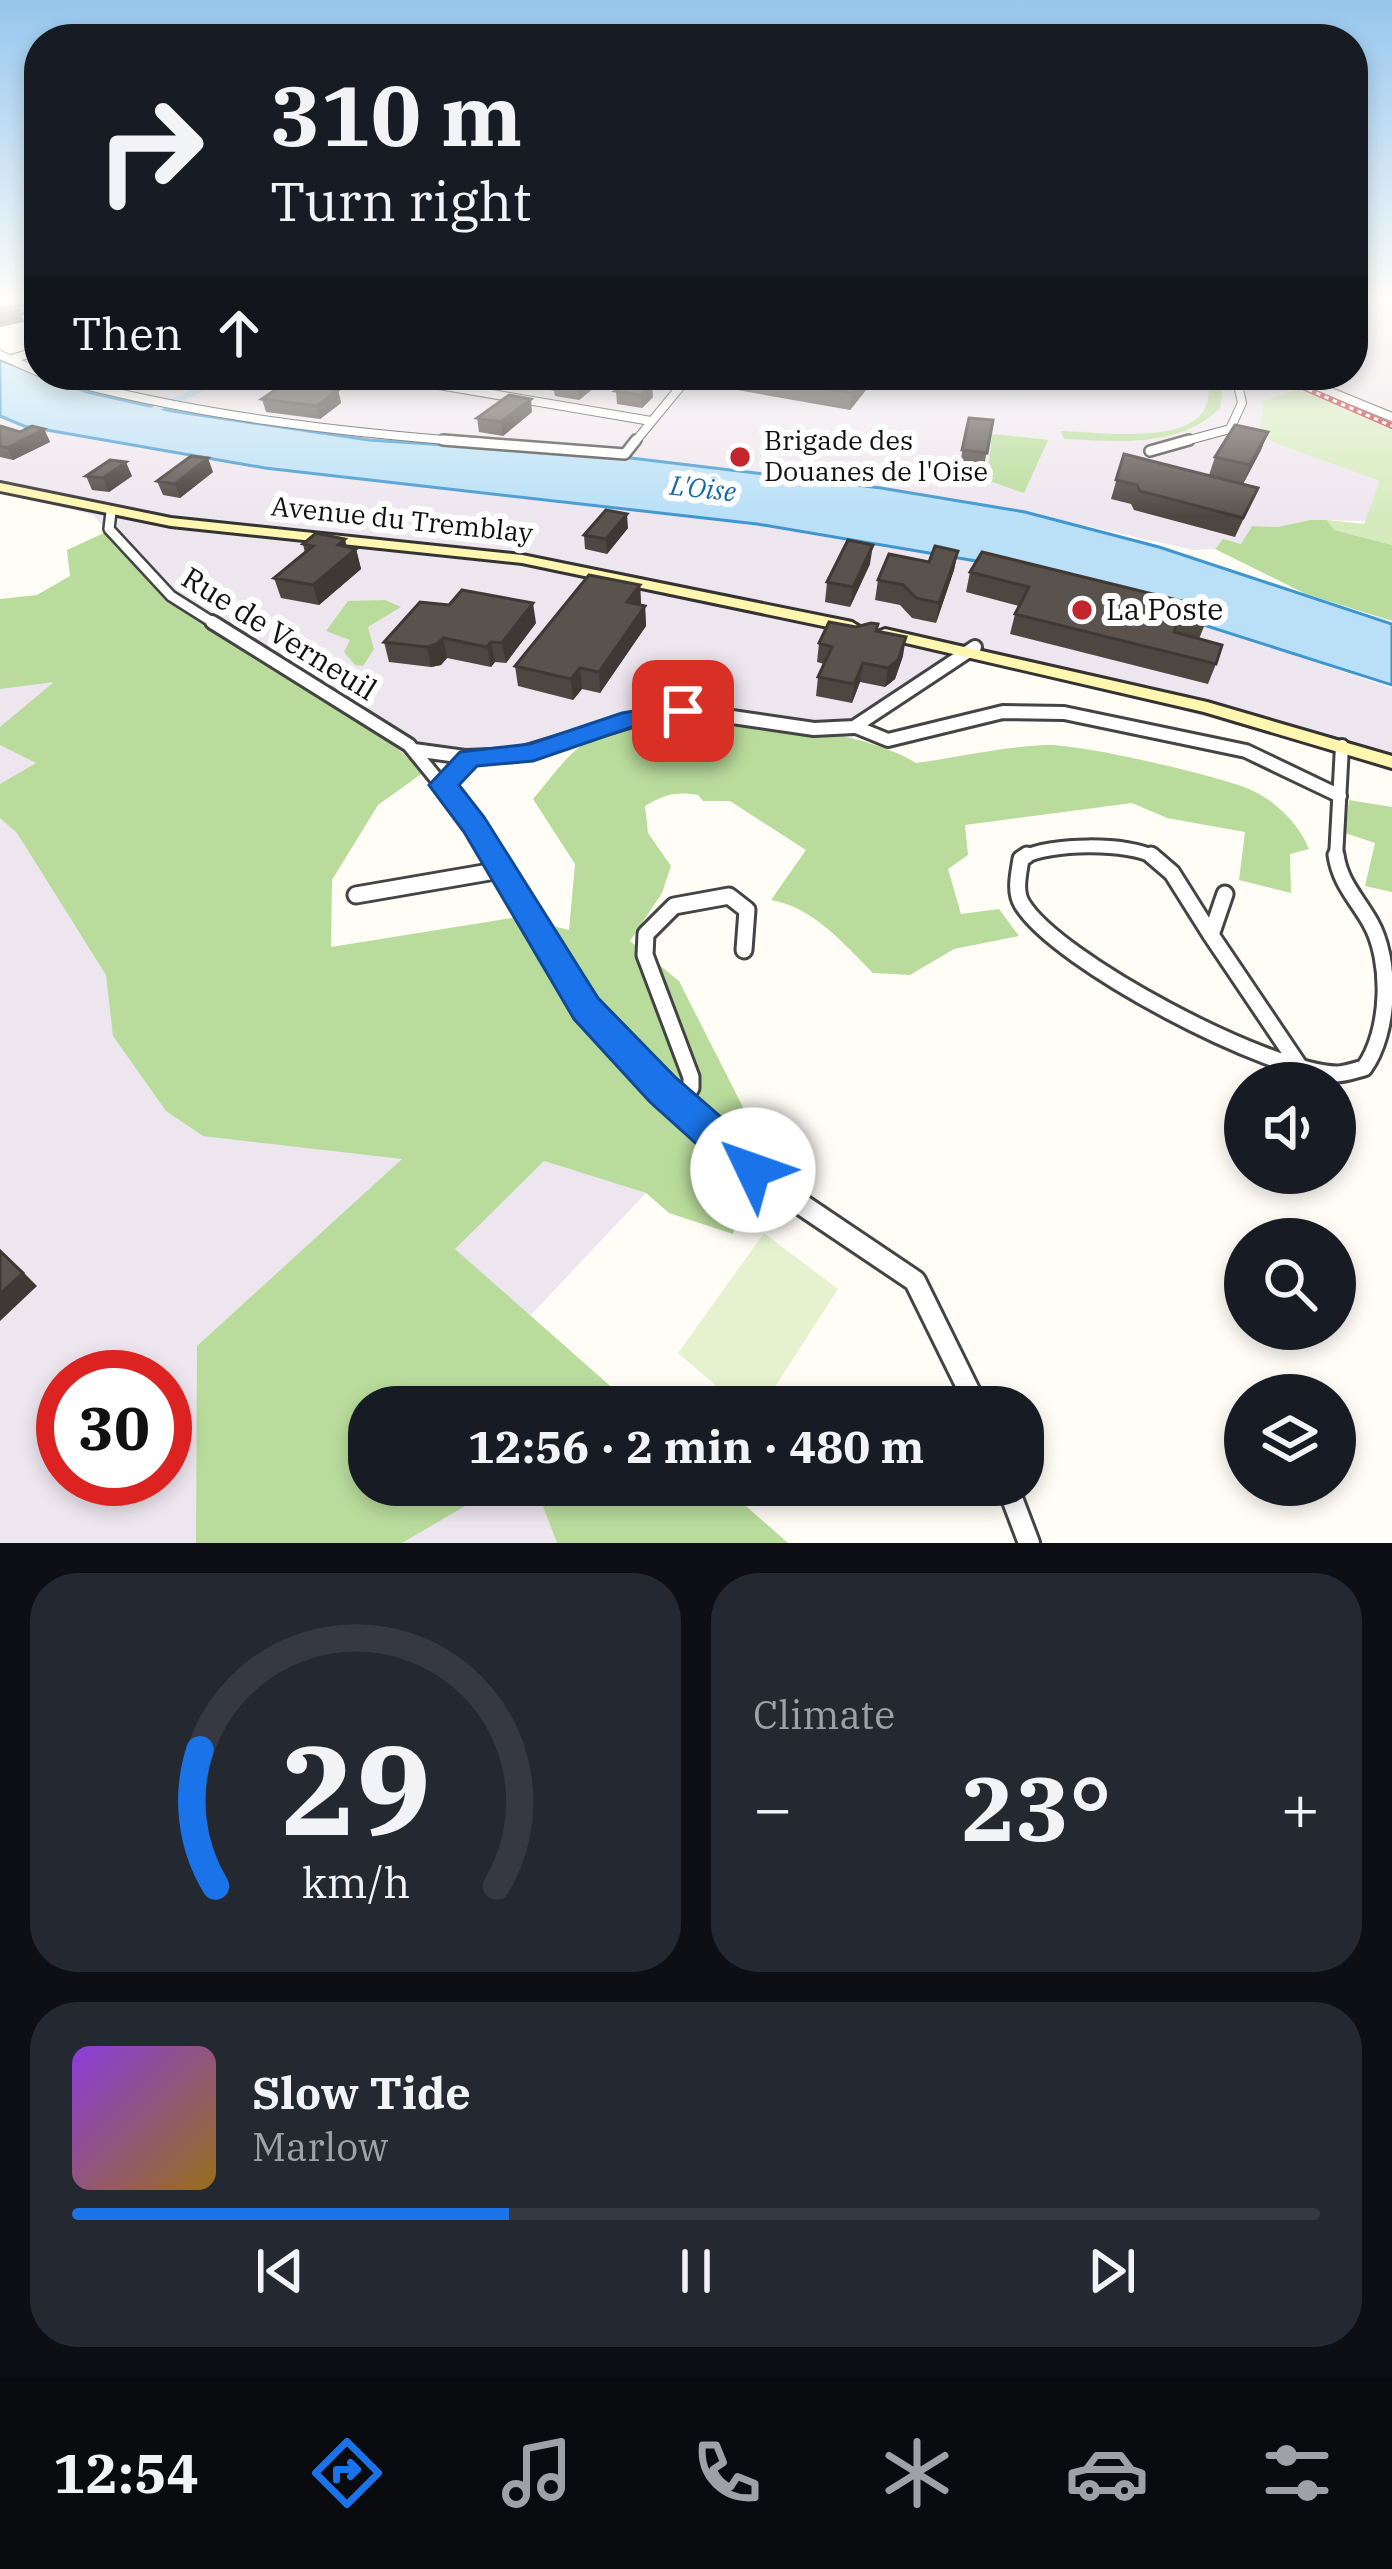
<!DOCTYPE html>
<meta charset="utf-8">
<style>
body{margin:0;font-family:"IBM Plex Serif",serif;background:#242831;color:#f1f3f6;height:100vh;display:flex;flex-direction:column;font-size:45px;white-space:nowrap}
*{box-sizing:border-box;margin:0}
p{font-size:39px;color:#9ea1a6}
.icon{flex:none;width:66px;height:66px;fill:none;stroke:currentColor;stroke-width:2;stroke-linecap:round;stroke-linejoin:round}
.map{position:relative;height:1543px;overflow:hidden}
.sheet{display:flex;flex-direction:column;gap:30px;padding:30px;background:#0d0f14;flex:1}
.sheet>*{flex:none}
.banner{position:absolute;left:24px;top:24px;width:1344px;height:366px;border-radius:48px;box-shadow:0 6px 18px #0003;background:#171b24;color:#f1f3f6;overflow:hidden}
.fabs{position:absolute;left:1224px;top:1062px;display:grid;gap:24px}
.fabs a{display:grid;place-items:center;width:132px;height:132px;border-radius:50%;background:#171b24;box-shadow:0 6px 18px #0003;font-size:60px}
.speed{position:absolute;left:36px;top:1350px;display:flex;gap:24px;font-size:60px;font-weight:700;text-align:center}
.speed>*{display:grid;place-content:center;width:156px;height:156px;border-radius:50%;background:#171b24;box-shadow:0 6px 18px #0003;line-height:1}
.speed .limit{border:18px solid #d22;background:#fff;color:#111}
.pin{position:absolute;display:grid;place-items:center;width:102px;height:102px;color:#fff;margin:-51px;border-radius:24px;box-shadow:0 6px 18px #0006}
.me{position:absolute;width:132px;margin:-66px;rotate:312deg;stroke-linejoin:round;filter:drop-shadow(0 0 9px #0008)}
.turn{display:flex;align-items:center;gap:42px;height:252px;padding:0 48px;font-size:54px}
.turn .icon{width:156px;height:156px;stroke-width:2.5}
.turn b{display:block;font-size:84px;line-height:102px}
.then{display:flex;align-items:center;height:114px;padding:0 48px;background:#0003;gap:24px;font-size:45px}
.big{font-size:90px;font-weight:700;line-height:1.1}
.sheet .widget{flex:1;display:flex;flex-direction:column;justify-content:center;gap:18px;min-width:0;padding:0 42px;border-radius:48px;background:#242831}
.sheet .dial{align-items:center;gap:0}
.dial svg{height:312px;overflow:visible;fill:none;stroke:#363941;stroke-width:7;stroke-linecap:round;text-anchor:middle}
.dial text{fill:#f1f3f6;stroke:none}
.song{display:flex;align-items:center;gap:36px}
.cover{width:144px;height:144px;border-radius:18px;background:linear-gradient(135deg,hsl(270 70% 55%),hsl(40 70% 35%))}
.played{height:12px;border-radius:6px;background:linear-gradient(90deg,#1a73e8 35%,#363941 35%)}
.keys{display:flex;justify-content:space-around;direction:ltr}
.heat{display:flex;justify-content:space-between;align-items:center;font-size:66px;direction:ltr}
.sheet .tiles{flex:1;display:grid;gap:30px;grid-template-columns:1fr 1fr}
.widget:last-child{grid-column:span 2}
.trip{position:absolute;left:348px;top:1386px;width:696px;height:120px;border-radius:48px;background:#171b24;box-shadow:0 6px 18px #0003;font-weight:700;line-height:120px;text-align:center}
.tabs{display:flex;height:192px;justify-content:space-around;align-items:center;background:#090b0e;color:#9ea1a6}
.tabs .icon{width:84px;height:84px}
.tabs .active{color:#1a73e8}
.tabs b{font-size:54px;color:#f1f3f6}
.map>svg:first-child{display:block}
.industrial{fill:#eee6ef;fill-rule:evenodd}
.green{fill:#d5ebbd}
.forest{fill:#b9dc9c}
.pitch{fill:#e6f2cf}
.water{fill:#b9e0f7;stroke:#3f96cf;stroke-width:3}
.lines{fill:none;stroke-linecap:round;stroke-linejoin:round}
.river{fill:#b9e0f7;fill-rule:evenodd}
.minor-far4-casing{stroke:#444;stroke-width:10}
.minor-far3-casing{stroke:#444;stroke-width:14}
.minor-far2-casing{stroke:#444;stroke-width:18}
.minor-far1-casing{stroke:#444;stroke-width:21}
.minor-casing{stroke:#444;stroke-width:26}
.secondary-casing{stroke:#333;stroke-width:6}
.trunk-casing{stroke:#222;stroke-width:6}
.minor-far4{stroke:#fff;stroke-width:8}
.minor-far3{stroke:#fff;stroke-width:9}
.minor-far2{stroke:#fff;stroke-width:12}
.minor-far1{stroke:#fff;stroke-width:15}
.minor{stroke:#fff;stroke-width:20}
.secondary{fill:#fff6b0;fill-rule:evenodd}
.trunk{fill:#f7bc64;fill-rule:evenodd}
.rail-casing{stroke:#c4262e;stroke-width:6}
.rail{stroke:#fff;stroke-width:3;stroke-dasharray:4.5;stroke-linecap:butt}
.wall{fill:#4d4742}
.shaded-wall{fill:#3f3936}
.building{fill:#5a524d;stroke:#3f3936;stroke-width:3}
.route{fill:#1a73e8;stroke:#114b97;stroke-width:3}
.poi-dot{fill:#c4262e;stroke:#fff;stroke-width:4.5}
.labels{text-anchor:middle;stroke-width:12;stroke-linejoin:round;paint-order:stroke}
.far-poi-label{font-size:27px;fill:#111;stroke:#fff;text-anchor:start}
.far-water-label{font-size:27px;font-style:italic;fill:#1768a6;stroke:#fff}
.far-street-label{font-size:27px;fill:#111;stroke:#fff}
.poi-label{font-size:30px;fill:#111;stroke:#fff;text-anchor:start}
.street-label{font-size:30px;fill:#111;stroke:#fff}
</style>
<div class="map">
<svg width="1392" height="1543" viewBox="0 0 1392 1543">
<rect width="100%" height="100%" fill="#fffdf5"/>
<path class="industrial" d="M1353,301H1384L1392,307V473L1366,521L1310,520L1278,527L1252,526L1241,544L1223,540L1215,549L1193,550L1025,512L881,488L614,456L369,440L172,411L87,392L21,369L39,364V375H1353Z
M0,416L25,426L265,468L757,524L994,564L1166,613L1392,688V767L976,655L923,686L853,738L796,730L623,728L584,743L567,735L517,748L460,750L424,772L355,712L262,663L167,600L93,515L0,492Z
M65,665L69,875L544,1161L646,1193L530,1316L633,1407H369V1485H722L788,1543H0V668ZM63,1377H165V1479H63Z"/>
<path class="green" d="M1297,389L1392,429V545L1333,530L1327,520L1364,524L1380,481L1273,442L1260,429L1264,401Z"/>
<path class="forest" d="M1206,375H1218L1223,385L1220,408C1180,449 1116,441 1064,439L1061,431C1107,432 1228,452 1206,375Z
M992,434L1048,440L1024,493L987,480Z
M1310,520H1327L1334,530L1392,545V621L1306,594L1215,549L1223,539L1241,544L1252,526L1278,527Z
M106,532L167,600L262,663L355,712L424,772L378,805L332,880L331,947L517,917L569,930L575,864L533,799C548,782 564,758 583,744C643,698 856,724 916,763C958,757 1002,747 1045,745C1078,743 1209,774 1244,787C1272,797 1298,822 1309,849L1290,854L1291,893L1239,880L1245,832L1167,818L1132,803L965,825L968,855L948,869L961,914L999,909L1019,936L954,949L910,975L873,973C844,944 813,907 771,900L806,850L730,801H703L698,795C676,791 663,795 645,806L648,833L671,866L662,893L630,941L679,981L757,1135L733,1234L669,1213L646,1193L544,1161L455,1249L634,1407H369V1485H501L402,1543H196L197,1346L402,1159L203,1136L166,1111L113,1036L106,975L17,833L0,818V784L36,763L0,745V727L54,682L0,689V599L37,595L70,576L67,550Z
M385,600L401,607L368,627L374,649L363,666L355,665L344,652L350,640L326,631L348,601Z
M1349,800L1392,807V892L1365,886L1375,843L1345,833Z
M535,1485H722L788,1543H557Z"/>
<path class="pitch" d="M764,1233L838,1289L762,1407H741L678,1353Z"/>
<path class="water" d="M0,360L87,392L172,411L369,440L614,456L881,488L1025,512L1159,547L1392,624V685L1166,613L994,564L757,524L265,468L24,426L0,416Z"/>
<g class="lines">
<path class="river" d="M229,375H243L141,418L131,416Z
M328,375H385L361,383Z"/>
<defs>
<path id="minor-far4" d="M0,355L39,372
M11,359L39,351
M47,375C190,415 335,432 483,443
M380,375L651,421
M1289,375L1392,417
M634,443L690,375
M1178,443L1230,429L1242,403L1236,375"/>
<path id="minor-far3" d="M443,440L625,454L636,440
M1150,451L1189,440
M111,512L109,529L171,596L217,625"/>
<path id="minor-far2" d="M212,622L409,745L474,825L494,858
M856,727L888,740L1003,712L1064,713L1246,751L1340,796
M414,750L465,757L516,755L636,719L691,711L814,729L854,727L975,647
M443,785L470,758
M1022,858C1049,843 1129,842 1156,858
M1336,858L1342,746"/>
<path id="minor-far1" d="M492,855L586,1009L663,1090L740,1158
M1027,855L1021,859C1019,873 1014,891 1022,904C1057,962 1270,1073 1337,1074C1345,1074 1356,1070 1364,1068C1390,1032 1392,960 1370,922C1357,899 1340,883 1336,855
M1151,855L1172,873L1211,935L1225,894
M356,895L501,870
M1211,935L1300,1067
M679,1104L691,1088V1077L645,955L646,934L674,906L729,896L747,910L744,950"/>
<path id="minor" d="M737,1155L765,1180L915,1281L977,1407
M1007,1485L1029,1543"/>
<path id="secondary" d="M0,483L171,518L522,555L852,622L860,627L852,632L522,563L171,526L0,491Z
M885,629L1207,702L1392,756V768L1204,712L880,637L877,634L880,631Z"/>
<path id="trunk" d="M39,303V309L0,317V311Z"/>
</defs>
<use href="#minor-far4" class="minor-far4-casing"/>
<use href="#minor-far3" class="minor-far3-casing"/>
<use href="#minor-far2" class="minor-far2-casing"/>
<use href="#minor-far1" class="minor-far1-casing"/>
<use href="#minor" class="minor-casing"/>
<use href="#secondary" class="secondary-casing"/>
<use href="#trunk" class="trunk-casing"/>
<use href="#minor-far4" class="minor-far4"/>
<use href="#minor-far3" class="minor-far3"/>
<use href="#minor-far2" class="minor-far2"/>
<use href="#minor-far1" class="minor-far1"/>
<use href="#minor" class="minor"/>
<use href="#secondary" class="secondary"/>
<use href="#trunk" class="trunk"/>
<defs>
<path id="rail" d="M1275,375L1392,426"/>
</defs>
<use href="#rail" class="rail-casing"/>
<use href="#rail" class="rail"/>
</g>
<path class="wall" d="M709,375H908L904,381L874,380L850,410L709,385Z
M1023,375H1038L1035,380L1023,378Z
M549,377L595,387L579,400L555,396L554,391L550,390Z
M338,390L341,403L320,419L266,412L262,399Z
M616,391L653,397L642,408L617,404Z
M532,412L503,436L479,432L477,418Z
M969,418L993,420L983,471L959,468Z
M0,426L20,432L44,429L50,442L13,460L0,457Z
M1268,432L1261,450L1243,484L1258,488L1235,537L1134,510L1131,504L1111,499L1124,454L1209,475L1215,457Z
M213,472L180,498L163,495L157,481Z
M86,476H132L109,492L92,490Z
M628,528L607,554L585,549L584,535Z
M303,544L356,549L361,569L319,605L281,598L274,578L305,553Z
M958,551L954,570L936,623L912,618L900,605L875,600L878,580Z
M982,552L1205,624L1199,639L1216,664L1208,684L1010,634L1015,614L1019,606L966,592L970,572Z
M870,564L850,607L825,602L827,582Z
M640,585L641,605L645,606L646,626L600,693L582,689L573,700L518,686L515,666Z
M536,623L506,663L495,662L491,667L447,658L441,665L431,667L389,662L384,642Z
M877,631L903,656L895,679L885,687L860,682L852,703L816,696L818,677L824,664L817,662L819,643Z"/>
<path class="shaded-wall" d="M19,310L24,322L0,327V314Z
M594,375L595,387L579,400L578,388Z
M866,375H874V380L850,410L852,393Z
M652,384L653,397L642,408L641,395Z
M338,390L341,403L320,419L317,406Z
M531,399L532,412L503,436L501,422Z
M44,429L50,442L13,460L7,448Z
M1268,432L1261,450L1243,484L1250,465Z
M208,458L213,472L180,498L175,484Z
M126,462L132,476L109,492L103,478Z
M627,514L628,528L607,554L606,539Z
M345,539L349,555L356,549L361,569L319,605L313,585L338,545Z
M873,545L870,564L850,607L853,587Z
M958,551L954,570L936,623L939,603Z
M640,585L641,605L627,602Z
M533,603L536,623L506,663L502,643Z
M645,606L646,626L600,693L599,672Z
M906,637L903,656L895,679L885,687L888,668Z
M443,638L447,658L441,665L431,667L427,647Z
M491,642L495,662L491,667L487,647Z
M863,663L860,682L852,703L854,684Z
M580,668L582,689L573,700L571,679Z
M0,1249L37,1286L0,1321Z"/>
<path class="building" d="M15,306L19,310L0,314V307Z
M551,375H593L578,388L554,384L559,379L549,377Z
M748,375H866L852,393Z
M637,382L652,384L641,395L616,391Z
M285,383L338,390L317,406L262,399Z
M509,395L531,399L501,422L477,418Z
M969,418L993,420L987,453L962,450Z
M1235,425L1268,432L1250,465L1215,457Z
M0,426L20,432L32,426L44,429L7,448L0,446Z
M1124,454L1258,488L1243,518L1140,491L1137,485L1116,480Z
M191,456L208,458L175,484L157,481Z
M110,460L126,462L103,478L86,476Z
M606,510L627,514L606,539L584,535Z
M316,533L345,539L338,545L356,549L313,585L274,578L313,546L303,544Z
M848,540L873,545L853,587L827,582Z
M935,546L958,551L939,603L916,598L903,585L878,580L889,554L929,562Z
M982,552L1210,608L1205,624L1179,617L1174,632L1222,645L1216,664L1015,614L1029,587L970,572Z
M589,575L640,585L627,602L645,606L599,672L580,668L571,679L515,666Z
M462,590L533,603L502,643L491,642L487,647L443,638L437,644L427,647L384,642L420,602L449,605Z
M829,622L856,627L871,623L878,624L876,631L906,637L898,660L888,668L863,663L854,684L818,677L832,647L819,643Z
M0,1251L23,1273L0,1294Z"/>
<linearGradient id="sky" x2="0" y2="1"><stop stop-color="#95c6ee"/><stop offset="0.58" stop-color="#fffefa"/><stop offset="1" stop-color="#fffefa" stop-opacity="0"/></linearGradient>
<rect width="1392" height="517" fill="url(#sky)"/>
<path class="route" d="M683,703L692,705L696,711L692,717L635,726L533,761L477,766L459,785L484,817L598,998L676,1078L767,1157L773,1170L767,1183L753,1189L740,1183L650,1102L574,1019L464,832L429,785L460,752L530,744L622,713Z"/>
<g class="poi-dot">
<circle cx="740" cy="457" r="12"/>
<circle cx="1082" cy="610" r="12"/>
</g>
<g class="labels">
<g class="far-poi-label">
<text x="764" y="450">Brigade des<tspan x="764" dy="31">Douanes de l'Oise</tspan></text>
</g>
<g class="far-water-label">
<text transform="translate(703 489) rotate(6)" y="9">L'Oise</text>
</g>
<g class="far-street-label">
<text transform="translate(402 520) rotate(6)" y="9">Avenue du Tremblay</text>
</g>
<g class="poi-label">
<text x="1106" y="620">La Poste</text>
</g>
<g class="street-label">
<text transform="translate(279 634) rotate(32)" y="10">Rue de Verneuil</text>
</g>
</g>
</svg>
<div class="fabs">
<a><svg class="icon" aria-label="sound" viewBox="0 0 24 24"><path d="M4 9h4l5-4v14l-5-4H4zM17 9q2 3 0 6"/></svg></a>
<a><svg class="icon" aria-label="search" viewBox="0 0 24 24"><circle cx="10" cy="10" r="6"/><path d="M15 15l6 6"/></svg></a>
<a><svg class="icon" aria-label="layers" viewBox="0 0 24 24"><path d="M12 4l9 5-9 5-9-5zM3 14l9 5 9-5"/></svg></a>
</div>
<div class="speed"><div class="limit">30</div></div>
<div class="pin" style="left:683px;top:711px;background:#d93025"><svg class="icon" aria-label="arrive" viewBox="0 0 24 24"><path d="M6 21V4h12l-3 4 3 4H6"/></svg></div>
<svg class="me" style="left:753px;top:1170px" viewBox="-20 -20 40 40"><circle r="19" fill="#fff"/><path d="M0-13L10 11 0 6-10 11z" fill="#1a73e8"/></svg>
<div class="trip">12:56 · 2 min · 480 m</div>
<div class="banner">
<div class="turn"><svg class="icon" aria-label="right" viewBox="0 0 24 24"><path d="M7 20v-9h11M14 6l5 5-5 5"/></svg><div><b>310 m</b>Turn right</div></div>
<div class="then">Then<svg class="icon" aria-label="ahead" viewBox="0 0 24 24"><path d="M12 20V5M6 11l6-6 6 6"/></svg></div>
</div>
</div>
<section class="sheet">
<div class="tiles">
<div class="widget dial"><svg viewBox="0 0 100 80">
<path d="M14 69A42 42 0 1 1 86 69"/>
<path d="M14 69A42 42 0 0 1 10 34" stroke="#1a73e8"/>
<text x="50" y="56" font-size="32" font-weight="700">29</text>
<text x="50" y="72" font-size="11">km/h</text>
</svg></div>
<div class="widget"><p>Climate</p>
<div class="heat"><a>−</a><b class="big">23°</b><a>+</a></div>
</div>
<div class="widget">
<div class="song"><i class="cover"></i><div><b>Slow Tide</b><p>Marlow</p></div></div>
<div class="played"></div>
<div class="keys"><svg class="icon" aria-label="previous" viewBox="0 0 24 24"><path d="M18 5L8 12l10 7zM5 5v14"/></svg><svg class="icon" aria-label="pause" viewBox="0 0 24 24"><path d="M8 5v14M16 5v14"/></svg><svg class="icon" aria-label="next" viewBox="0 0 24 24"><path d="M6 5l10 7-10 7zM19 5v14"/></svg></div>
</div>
</div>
</section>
<nav class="tabs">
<b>12:54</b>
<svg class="icon active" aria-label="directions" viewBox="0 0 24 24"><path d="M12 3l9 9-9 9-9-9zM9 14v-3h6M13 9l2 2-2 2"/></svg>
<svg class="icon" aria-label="music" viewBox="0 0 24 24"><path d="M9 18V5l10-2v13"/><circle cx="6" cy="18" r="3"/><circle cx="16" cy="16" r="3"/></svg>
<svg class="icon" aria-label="phone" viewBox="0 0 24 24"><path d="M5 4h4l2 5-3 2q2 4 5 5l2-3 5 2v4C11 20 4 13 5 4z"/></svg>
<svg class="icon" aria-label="climate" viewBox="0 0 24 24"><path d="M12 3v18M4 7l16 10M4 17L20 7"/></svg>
<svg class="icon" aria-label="car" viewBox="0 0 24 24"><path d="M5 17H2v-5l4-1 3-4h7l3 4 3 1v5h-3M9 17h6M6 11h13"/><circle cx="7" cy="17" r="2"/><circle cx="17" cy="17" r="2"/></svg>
<svg class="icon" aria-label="filters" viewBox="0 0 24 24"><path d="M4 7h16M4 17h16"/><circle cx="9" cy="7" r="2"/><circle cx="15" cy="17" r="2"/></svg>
</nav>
